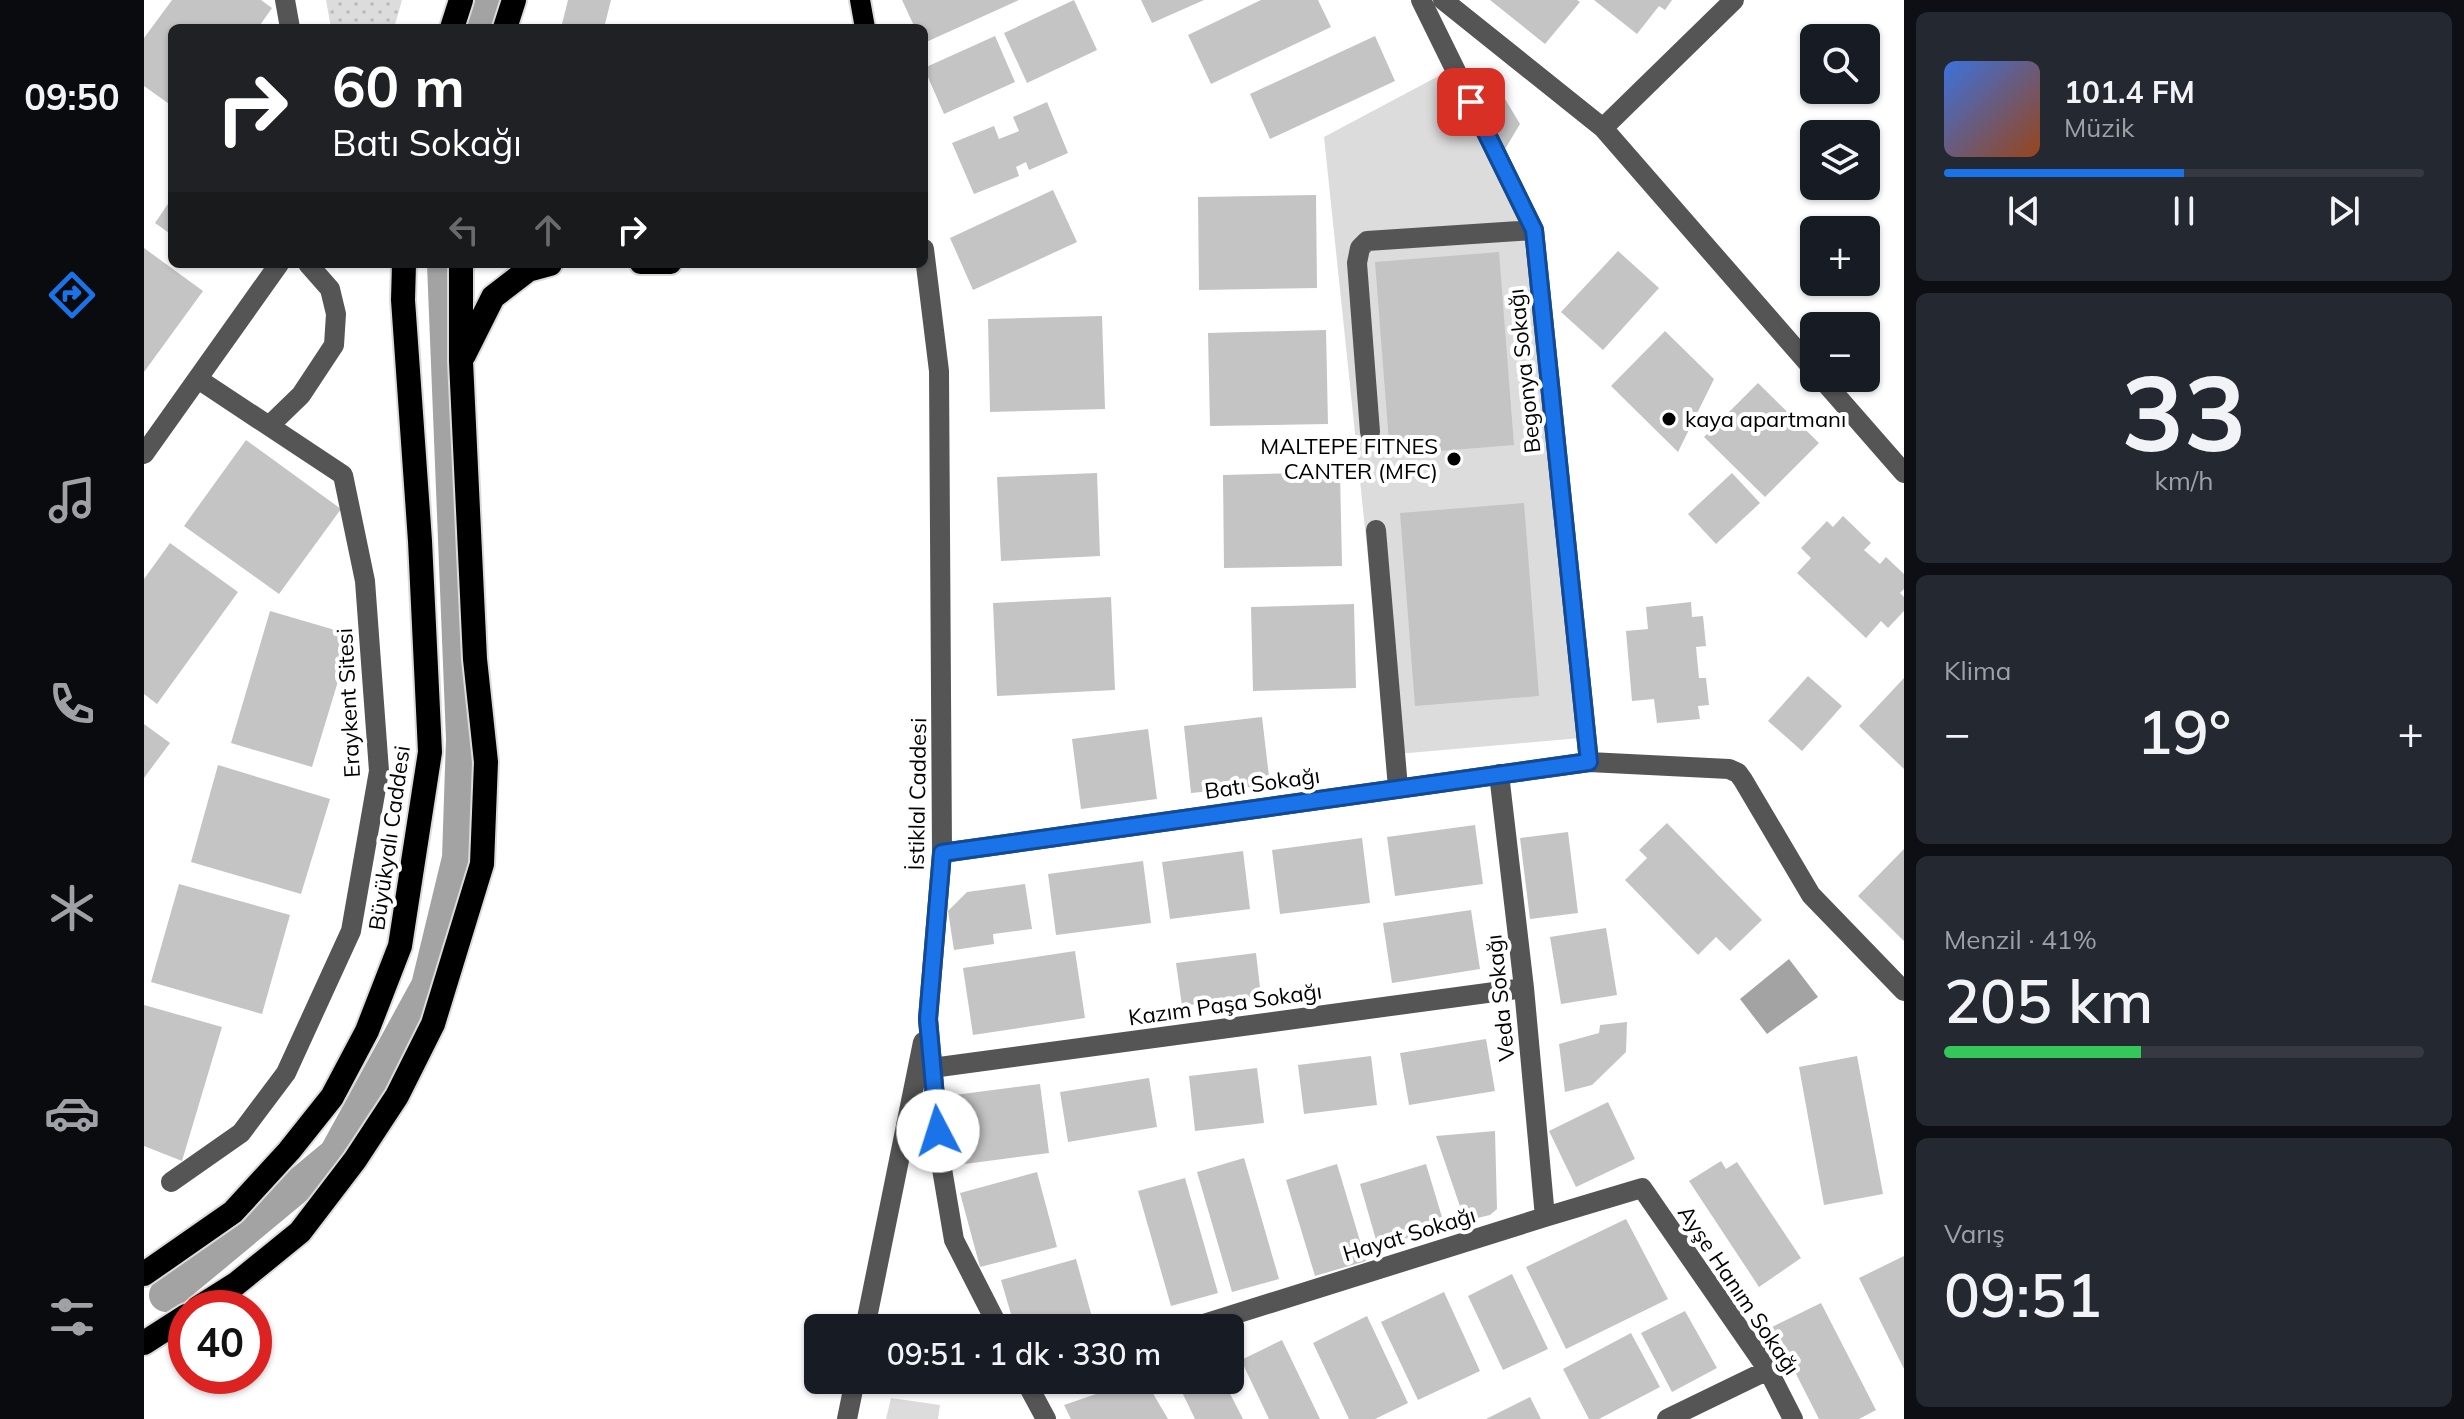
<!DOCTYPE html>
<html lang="tr">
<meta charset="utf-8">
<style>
body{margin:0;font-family:Mulish,sans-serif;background:#242831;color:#f1f3f6;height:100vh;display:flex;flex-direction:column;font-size:30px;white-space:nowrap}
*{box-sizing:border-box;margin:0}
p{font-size:26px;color:#9ea1a6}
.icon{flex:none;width:44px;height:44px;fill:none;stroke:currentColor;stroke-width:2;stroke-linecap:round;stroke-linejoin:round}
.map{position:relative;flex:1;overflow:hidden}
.panel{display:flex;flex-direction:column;gap:12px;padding:12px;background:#0d0f14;width:560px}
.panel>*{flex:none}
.hud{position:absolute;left:24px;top:24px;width:760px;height:244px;border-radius:12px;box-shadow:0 2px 6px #0004;background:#202124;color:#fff;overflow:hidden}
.tools{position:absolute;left:1656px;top:24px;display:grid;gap:16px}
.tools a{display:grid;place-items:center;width:80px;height:80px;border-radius:12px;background:#171b24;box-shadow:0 2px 6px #0004;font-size:40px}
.speed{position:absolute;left:24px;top:1290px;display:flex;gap:16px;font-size:40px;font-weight:700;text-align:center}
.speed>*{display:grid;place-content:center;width:104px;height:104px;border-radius:50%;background:#171b24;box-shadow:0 2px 6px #0004;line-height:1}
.speed .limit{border:12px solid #d22;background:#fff;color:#111}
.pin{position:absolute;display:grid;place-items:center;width:68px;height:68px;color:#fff;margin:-34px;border-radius:16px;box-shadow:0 4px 12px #0006}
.me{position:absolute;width:88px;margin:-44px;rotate:355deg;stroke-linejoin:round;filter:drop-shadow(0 0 6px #0008)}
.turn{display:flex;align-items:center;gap:28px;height:168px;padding:0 32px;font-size:36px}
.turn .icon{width:104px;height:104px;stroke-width:2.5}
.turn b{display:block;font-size:56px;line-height:68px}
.lanes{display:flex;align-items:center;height:76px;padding:0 32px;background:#0003;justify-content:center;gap:40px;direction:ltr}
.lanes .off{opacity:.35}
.big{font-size:60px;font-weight:600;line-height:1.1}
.panel .widget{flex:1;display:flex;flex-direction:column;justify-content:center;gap:12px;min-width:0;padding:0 28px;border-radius:12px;background:#242831}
.panel .dial{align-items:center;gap:0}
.dial b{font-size:104px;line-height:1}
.song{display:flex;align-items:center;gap:24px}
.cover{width:96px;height:96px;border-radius:12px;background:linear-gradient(135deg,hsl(220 70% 55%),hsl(20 70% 35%))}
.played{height:8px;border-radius:4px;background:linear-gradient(90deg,#1a73e8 50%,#363941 50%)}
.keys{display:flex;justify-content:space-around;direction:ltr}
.heat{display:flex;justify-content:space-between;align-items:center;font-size:44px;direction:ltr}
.charge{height:12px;border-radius:6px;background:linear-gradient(90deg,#34c759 41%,#363941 0)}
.trip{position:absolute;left:660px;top:1314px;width:440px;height:80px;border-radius:12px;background:#171b24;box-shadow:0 2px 6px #0004;font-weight:600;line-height:80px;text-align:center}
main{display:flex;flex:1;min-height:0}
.tabs{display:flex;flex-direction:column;width:144px;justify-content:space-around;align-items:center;background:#090b0e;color:#9ea1a6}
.tabs .icon{width:56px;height:56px}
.tabs .active{color:#1a73e8}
.tabs b{font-size:36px;color:#f1f3f6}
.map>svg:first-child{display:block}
.grass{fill:url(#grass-dots)}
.park{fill:#dcdcdc}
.water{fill:#a3a3a3}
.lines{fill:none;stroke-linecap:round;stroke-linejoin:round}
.canal{stroke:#a3a3a3;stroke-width:34}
.building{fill:#c4c4c4}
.major-casing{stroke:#dbdbdb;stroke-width:24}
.highway-casing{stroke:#dbdbdb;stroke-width:28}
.minor{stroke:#555;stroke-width:20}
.major{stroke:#000;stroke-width:20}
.highway{stroke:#000;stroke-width:24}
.route-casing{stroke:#114b97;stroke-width:20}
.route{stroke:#1a73e8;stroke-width:14}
.poi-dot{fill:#000;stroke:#fff;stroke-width:3}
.labels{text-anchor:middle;stroke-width:8;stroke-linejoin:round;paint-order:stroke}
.street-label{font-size:22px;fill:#000;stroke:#fff}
.poi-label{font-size:22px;fill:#000;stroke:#fff;text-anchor:start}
</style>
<main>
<nav class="tabs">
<b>09:50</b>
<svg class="icon active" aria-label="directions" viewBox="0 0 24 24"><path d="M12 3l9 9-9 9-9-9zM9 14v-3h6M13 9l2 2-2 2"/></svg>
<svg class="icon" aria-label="music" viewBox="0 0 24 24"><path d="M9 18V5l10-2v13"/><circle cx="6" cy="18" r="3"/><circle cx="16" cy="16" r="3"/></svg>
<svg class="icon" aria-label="phone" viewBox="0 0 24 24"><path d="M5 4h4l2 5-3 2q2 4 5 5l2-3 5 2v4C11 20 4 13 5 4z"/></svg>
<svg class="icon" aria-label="climate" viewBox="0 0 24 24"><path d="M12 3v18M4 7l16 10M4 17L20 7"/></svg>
<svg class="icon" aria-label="car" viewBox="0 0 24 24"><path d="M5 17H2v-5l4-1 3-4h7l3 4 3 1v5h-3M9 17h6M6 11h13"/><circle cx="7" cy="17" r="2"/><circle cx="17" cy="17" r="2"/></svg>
<svg class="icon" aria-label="filters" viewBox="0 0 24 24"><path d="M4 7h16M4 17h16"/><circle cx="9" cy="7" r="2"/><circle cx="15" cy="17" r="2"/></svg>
</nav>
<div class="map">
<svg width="1760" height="1419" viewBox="0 0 1760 1419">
<defs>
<pattern id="grass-dots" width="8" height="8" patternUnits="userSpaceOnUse" patternTransform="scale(2)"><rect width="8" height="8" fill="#dcdcdc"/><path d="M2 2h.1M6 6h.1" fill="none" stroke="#bbb" stroke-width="1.8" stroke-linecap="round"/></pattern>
</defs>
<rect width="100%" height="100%" fill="#fff"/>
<path class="grass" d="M182,0H258L250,28H187Z"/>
<path class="park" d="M1304,71L1383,226L1436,738L1242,755L1238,691L1180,137Z
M747,1398L796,1405L794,1419H742Z"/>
<path class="water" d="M1645,959L1674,997L1623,1034L1596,999Z"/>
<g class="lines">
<path class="canal" d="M333,28L342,0
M22,1295L192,1154L284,986L315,858L319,739L300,264"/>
</g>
<path class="building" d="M28,0H117L128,8L114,28H28V106L0,86V38Z
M424,0H467L460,28H417Z
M758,0H875L780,43V28H771Z
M930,0L953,50L883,83L860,33Z
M997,0H1060L1008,23Z
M1117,0H1174L1187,27L1067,84L1044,35Z
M1346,0H1433L1436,2L1401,44Z
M1450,0H1528L1521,10L1515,6L1493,34Z
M851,36L871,82L800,114L780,68Z
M1231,36L1251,81L1126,139L1106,94Z
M1358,94L1376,124L1361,149L1334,101Z
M903,102L924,153L885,170L882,162L872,167L875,176L830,194L808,143L850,126L855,139L875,131L869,117Z
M909,190L933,242L829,290L806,238Z
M1172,195L1173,288L1055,290L1054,197Z
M28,198V235L11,223Z
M0,248L59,291L0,372Z
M1474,251L1515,288L1459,350L1417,312Z
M1355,252L1370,445L1246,455L1231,262Z
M958,316L961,409L846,412L844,319Z
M1182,330L1184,424L1066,426L1064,333Z
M1521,331L1570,379L1534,452L1467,386Z
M1614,383L1675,443L1621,497L1560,437Z
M102,440L197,509L135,594L40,526Z
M1196,472L1198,566L1080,568L1079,475Z
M953,473L956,556L857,561L853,477Z
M1588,473L1616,503L1572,544L1544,514Z
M1380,503L1395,696L1271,706L1256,513Z
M1699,516L1727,543L1720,550L1736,564L1742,557L1760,574V589L1756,593L1760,597V611L1744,628L1737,621L1722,638L1653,573L1667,558L1657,548L1683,521L1689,527Z
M26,543L94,592L13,704L0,694V579Z
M967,597L971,690L853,696L849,603Z
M1547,602L1548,617L1559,616L1562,646L1552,647L1555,678H1562L1565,705L1554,706L1556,719L1513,723L1510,699L1488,701L1482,631L1504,629L1502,607Z
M1210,604L1212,688L1109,691L1107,607Z
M126,611L208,635L168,767L87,743Z
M1664,676L1698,706L1658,751L1624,721Z
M1760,678V769L1715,726Z
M1118,717L1126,785L1047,793L1040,726Z
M0,724L26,743L0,778Z
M1004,729L1013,799L937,809L928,739Z
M74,765L186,799L157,894L47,862Z
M1523,823L1618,920L1586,951L1572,937L1554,955L1481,880L1503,858L1495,850Z
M1331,825L1339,884L1251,896L1243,837Z
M1424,832L1434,913L1386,919L1376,838Z
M1218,838L1226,903L1136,914L1128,850Z
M1760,849V941L1714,896Z
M1099,851L1106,909L1026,919L1018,862Z
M999,861L1007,923L912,935L904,874Z
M35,884L146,915L118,1014L7,982Z
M881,884L888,929L849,934L850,944L810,950L804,911L823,892Z
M1327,910L1336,969L1248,983L1239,923Z
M1462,928L1473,995L1417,1004L1406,937Z
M931,951L941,1018L829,1035L819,968Z
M1112,953L1117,996L1038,1006L1032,963Z
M0,1005L78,1027L38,1161L0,1146Z
M1483,1022L1482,1052L1448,1085L1421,1092L1415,1044L1455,1033L1456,1025Z
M1342,1039L1351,1091L1265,1105L1256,1053Z
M1227,1056L1233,1105L1160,1114L1154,1065Z
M1713,1056L1739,1194L1680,1205L1655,1067Z
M1113,1068L1120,1123L1051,1131L1045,1076Z
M1005,1078L1013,1127L924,1142L916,1092Z
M896,1084L905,1153L813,1165L803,1096Z
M1464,1102L1491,1159L1432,1187L1405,1131Z
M1351,1131L1353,1209L1346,1215L1321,1221L1292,1136Z
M1100,1158L1135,1279L1088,1292L1053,1172Z
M1577,1161L1582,1169L1593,1162L1657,1258L1615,1287L1545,1181Z
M1193,1164L1222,1261L1171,1276L1142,1180Z
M1282,1164L1301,1227L1234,1247L1216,1184Z
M893,1172L913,1247L836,1267L816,1193Z
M1041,1178L1074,1293L1027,1306L994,1191Z
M1482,1219L1524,1299L1422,1349L1382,1267Z
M1760,1256V1369L1715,1278Z
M932,1259L951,1328H871L857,1280Z
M1368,1274L1404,1349L1359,1370L1324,1296Z
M1300,1292L1336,1371L1274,1400L1237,1322Z
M1677,1303L1732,1410L1715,1419H1675L1628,1327Z
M1541,1311L1573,1368L1528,1392L1497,1333Z
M1223,1316L1264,1403L1231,1419H1205L1169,1343Z
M1487,1333L1516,1387L1455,1419H1445L1419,1369Z
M1138,1340L1176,1419H1125L1097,1360Z
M993,1380H1001L1024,1419H927L920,1405Z
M1052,1380H1079L1099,1419H1051L1036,1388Z
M1386,1397L1397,1419H1342Z"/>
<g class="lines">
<defs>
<path id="major" d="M716,0L721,28
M496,264H527"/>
<path id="highway" d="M308,28L317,0
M361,28L370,0
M320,355L349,297L384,270L406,264
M0,1274L89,1212L145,1151L188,1097L223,1031L256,946L286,752L276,541L259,300L260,264
M54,1308L92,1284L156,1232L211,1160L253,1096L289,1024L338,864L342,762L331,659L317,361V264
M0,1343L42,1316"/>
</defs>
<use href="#major" class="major-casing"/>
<use href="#highway" class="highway-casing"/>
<path class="minor" d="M141,0L146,28
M1277,0L1390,230L1445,762
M1299,0L1459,128L1670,370
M1459,128L1590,0
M780,249L795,371L798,853L784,1019L797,1163L810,1240L855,1328
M1677,378L1760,473
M125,426L157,395L190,345L192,314L186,289L164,264
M1226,432L1213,263L1216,248L1223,241L1390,230
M0,454L135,264
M1232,530L1254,788
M1355,774L1380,988L1401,1217
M798,853L1445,762L1585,769L1594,773L1599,780L1667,895L1760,991
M788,1068L1380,988
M27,1182L97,1133L142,1073L207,931L235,771L221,581L199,475L54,379
M721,1328L779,1042
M1047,1328L1401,1217L1498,1188L1624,1370L1649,1419
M881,1380L902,1419
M703,1419L711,1380
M1523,1419L1624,1370"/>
<use href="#major" class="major"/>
<use href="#highway" class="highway"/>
</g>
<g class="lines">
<defs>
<path id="route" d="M794,1131L784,1019L798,853L1445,762L1390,230L1327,102"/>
</defs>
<use href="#route" class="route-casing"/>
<use href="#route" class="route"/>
</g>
<g class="poi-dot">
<circle cx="1525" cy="419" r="8"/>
<circle cx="1310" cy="459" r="8"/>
</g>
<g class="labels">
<g class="street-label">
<text transform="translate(1380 371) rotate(-96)" y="8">Begonya Sokağı</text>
<text transform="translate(204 703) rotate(-93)" y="8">Eraykent Sitesi</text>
<text transform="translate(1118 783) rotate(-8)" y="8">Batı Sokağı</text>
<text transform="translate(773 794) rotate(-89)" y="8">İstiklal Caddesi</text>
<text transform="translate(245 838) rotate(-82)" y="8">Büyükyalı Caddesi</text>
<text transform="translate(1356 998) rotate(-96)" y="8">Veda Sokağı</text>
<text transform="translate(1081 1004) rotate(-8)" y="8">Kazım Paşa Sokağı</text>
<text transform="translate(1265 1234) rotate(-17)" y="8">Hayat Sokağı</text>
<text transform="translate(1595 1290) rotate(56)" y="8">Ayşe Hanım Sokağı</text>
</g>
<g class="poi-label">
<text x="1541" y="427">kaya apartmanı</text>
<text x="1294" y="454" text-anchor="end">MALTEPE FITNES<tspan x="1294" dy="25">CANTER (MFC)</tspan></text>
</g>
</g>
</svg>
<div class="tools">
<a><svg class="icon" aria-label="search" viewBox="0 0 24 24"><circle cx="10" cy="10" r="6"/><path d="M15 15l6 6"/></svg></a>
<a><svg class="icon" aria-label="layers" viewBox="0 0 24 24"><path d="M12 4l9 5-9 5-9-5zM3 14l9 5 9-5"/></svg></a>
<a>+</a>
<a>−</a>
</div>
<div class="speed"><div class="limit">40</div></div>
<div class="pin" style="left:1327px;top:102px;background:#d93025"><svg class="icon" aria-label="arrive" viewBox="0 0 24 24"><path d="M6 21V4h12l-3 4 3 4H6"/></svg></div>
<svg class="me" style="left:794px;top:1131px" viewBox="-20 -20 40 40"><circle r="19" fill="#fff"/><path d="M0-13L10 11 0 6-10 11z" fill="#1a73e8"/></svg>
<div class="trip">09:51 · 1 dk · 330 m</div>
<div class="hud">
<div class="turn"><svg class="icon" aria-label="right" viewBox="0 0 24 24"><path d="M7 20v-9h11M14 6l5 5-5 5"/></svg><div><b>60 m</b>Batı Sokağı</div></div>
<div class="lanes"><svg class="icon off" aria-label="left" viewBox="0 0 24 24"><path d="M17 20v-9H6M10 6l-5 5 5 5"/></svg><svg class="icon off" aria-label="ahead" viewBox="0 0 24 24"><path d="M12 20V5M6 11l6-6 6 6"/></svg><svg class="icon" aria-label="right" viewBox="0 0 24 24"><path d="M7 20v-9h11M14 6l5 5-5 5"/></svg></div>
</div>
</div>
<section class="panel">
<div class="widget">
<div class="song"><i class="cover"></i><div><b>101.4 FM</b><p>Müzik</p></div></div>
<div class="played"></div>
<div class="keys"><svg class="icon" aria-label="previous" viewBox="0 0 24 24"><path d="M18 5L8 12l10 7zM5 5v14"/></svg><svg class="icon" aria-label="pause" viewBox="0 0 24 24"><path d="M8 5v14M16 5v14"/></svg><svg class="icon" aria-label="next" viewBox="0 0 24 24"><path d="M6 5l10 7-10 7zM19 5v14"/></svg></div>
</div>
<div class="widget dial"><b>33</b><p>km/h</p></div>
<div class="widget"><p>Klima</p>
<div class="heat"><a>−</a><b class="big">19°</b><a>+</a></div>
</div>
<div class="widget"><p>Menzil · 41%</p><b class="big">205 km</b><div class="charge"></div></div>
<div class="widget"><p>Varış</p><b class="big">09:51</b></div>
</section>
</main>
